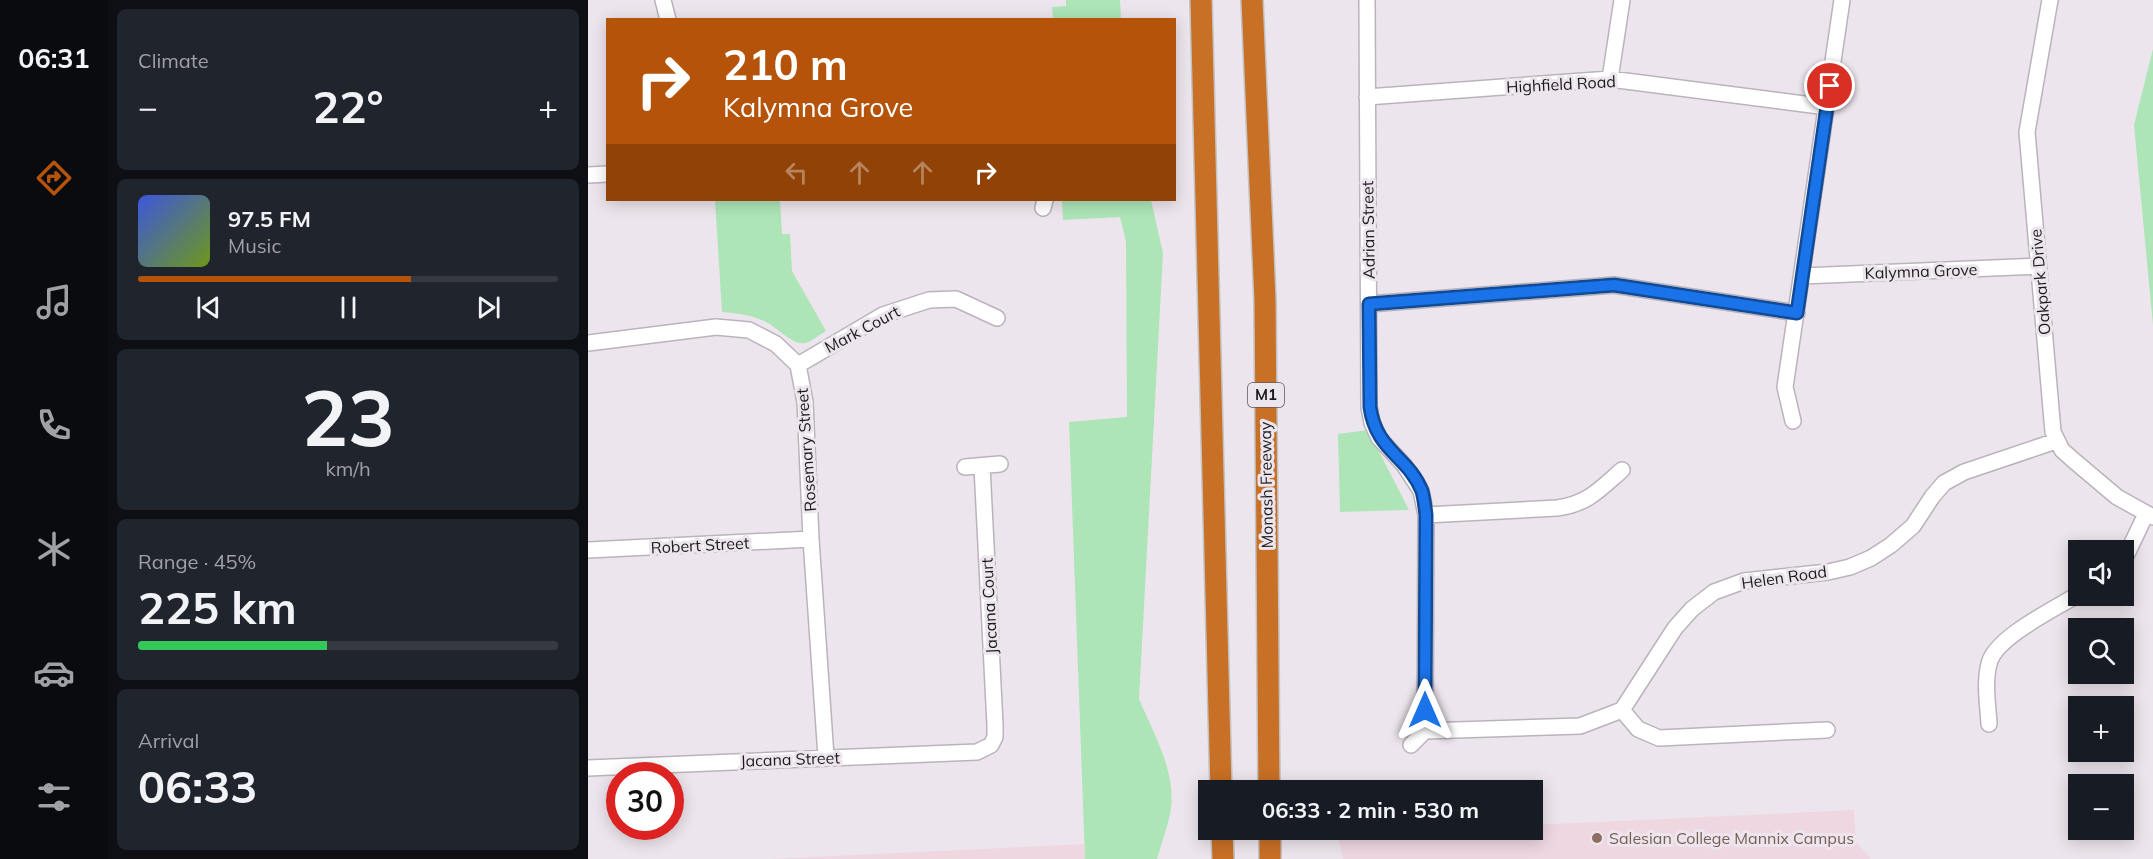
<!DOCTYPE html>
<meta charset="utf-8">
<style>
body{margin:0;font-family:Mulish,sans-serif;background:#20242c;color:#f1f3f6;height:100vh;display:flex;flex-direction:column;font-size:22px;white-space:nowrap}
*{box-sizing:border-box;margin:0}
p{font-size:20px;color:#9ea1a6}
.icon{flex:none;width:33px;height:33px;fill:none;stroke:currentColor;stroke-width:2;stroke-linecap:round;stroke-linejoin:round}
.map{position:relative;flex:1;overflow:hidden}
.details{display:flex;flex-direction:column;gap:9px;padding:9px;background:#0d0f14;width:480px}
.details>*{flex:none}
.banner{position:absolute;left:18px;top:18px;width:570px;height:183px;border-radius:0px;box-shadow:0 3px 15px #0003;background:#b45309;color:#fff;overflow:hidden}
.buttons{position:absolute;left:1480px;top:540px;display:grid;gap:12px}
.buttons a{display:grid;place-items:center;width:66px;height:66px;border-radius:0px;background:#171b24;box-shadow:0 3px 15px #0003;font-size:30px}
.speed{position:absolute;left:18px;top:762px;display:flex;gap:12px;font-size:30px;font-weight:700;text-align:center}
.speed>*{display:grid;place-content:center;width:78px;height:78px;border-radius:50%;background:#171b24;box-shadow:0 3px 15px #0003;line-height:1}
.speed .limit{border:9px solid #d22;background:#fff;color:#111}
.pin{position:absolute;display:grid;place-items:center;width:51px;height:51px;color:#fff;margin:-26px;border:3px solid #fff;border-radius:50%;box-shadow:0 2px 6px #0007}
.me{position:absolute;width:66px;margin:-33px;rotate:0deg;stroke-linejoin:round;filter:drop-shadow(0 0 4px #0008)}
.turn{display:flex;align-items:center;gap:21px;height:126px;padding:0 18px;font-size:27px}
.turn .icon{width:78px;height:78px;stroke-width:2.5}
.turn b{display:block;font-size:42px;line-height:51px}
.lanes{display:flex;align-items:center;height:57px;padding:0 18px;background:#0003;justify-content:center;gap:30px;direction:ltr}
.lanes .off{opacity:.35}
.big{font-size:45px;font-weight:700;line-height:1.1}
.details .tile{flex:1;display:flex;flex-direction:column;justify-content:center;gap:9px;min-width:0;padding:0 21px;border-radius:9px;background:#20242c}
.details .dial{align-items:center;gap:0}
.dial b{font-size:78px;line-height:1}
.song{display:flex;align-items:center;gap:18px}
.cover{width:72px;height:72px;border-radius:9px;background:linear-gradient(135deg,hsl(230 70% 55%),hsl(80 70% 35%))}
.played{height:6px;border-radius:3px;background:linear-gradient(90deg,#b45309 65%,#363941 65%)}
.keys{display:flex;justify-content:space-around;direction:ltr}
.heat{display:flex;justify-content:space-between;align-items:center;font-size:33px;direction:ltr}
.charge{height:9px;border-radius:4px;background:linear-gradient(90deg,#34c759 45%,#363941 0)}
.trip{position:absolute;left:610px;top:780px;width:345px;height:60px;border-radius:0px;background:#171b24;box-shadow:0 3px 15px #0003;font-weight:700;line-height:60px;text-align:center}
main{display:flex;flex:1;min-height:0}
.tabs{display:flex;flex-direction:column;width:108px;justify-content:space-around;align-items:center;background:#090b0e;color:#9ea1a6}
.tabs .icon{width:42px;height:42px}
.tabs .on{color:#b45309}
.tabs b{font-size:27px;color:#f1f3f6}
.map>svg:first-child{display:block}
.education{fill:#efd7e1}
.green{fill:#ade5b7}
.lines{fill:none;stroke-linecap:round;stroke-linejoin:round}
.minor-casing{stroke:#bbb3bb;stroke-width:18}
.highway-casing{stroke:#c4c3c4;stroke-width:24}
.minor{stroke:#fff;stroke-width:15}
.highway{stroke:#c87025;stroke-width:21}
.route-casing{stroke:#114b97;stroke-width:15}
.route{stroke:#1a73e8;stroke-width:10}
.education-dot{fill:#8d6e63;stroke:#ede5ed;stroke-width:2}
.labels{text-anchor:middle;stroke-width:6;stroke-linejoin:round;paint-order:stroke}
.shield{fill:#ede5ed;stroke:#5b575b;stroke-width:1.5}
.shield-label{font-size:15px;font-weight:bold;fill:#1d1a1d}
.street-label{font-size:16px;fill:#1d1a1d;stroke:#ede5ed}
.education-label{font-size:16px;fill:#785e54;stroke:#ede5ed;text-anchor:start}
</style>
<main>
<nav class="tabs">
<b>06:31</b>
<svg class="icon on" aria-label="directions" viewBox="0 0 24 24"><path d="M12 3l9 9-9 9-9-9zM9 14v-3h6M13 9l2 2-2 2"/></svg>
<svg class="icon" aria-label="music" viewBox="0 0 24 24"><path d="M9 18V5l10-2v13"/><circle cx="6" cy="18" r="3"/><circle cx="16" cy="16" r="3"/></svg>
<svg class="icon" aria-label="phone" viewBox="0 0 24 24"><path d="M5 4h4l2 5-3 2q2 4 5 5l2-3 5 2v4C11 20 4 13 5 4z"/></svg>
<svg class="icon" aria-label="climate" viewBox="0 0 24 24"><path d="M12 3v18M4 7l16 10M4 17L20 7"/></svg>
<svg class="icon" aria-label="car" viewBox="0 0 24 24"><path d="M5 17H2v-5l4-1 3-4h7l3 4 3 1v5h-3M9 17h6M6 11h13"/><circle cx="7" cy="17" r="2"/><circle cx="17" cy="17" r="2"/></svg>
<svg class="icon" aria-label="filters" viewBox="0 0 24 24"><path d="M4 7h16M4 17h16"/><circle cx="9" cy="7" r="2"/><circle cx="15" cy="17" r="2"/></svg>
</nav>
<section class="details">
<div class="tile"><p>Climate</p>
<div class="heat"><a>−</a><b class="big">22°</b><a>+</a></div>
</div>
<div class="tile">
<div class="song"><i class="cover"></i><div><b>97.5 FM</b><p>Music</p></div></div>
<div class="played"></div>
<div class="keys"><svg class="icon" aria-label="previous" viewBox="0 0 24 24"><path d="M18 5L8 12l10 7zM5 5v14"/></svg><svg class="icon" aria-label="pause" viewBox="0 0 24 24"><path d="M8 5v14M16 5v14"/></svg><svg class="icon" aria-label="next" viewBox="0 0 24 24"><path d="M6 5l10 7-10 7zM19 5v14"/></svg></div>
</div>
<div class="tile dial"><b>23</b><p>km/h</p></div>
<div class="tile"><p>Range · 45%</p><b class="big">225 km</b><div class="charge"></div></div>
<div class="tile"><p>Arrival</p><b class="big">06:33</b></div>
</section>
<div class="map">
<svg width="1565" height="859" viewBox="0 0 1565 859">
<rect width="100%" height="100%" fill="#ede5ed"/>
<path class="education" d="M1266,810L1268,842L1283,859H755L749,834L842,830H945V825Z
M496,844L497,859H182Z"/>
<path class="green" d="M478,0H532L533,19H465L464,7L478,6Z
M1565,49V325L1546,125Z
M127,200H192L194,234H202L204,271L238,331C232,334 224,342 217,343C205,346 188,326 176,321C163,315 149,313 134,312Z
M474,200H563L575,253L551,699C566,734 590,775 582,814C579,829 573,844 569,859H497L481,422L539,417L538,241L532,217L475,220Z
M780,430L821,510L752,512L750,434Z"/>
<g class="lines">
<defs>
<path id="minor" d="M75,0L80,20
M779,0L781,407L784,423L791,438L816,465L833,491L838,515L837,731
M1462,0L1439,132L1465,432L1474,450L1484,459L1529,497L1565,517
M1022,79L1034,0
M779,97L1022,79L1239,107
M0,175L20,174
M455,208L457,200
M1215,276L1451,266
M781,304L1026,285L1209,313
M0,343L128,327L161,330L188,344L210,365L217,402L223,539L238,757
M210,365L295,315L341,300L368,299L409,318
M1205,421L1197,387L1254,0
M377,467L412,464
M838,515L969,508C1000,504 1012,489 1034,470
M0,550L223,539
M1536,560L1558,514
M1034,710L1050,729L1071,738L1239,730
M1401,724C1400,705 1396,683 1401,664C1406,638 1468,608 1491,594
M837,731L992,726L1034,710L1087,628L1104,609L1126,592L1156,581L1240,572L1262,567L1283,558L1303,545L1325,526L1344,497L1356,483L1376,472L1468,441
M823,745L837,731
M0,768L389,752L403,745L407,737V725L394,466"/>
<path id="highway" d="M613,0L633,790
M664,0L677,300L681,790
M634,830L635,859
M682,830V859"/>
</defs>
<use href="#minor" class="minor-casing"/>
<use href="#highway" class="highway-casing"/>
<use href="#minor" class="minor"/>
<use href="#highway" class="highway"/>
</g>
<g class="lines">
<defs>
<path id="route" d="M837,710L838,515C837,507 836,498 834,491C820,456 788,451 782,407L781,304L1026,285L1209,313L1242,86"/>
</defs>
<use href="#route" class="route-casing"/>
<use href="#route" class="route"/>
</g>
<circle class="education-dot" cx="1009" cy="838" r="6"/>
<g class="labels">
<rect class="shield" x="660" y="383" width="36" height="24" rx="4.5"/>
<g class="shield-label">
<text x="678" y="400">M1</text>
</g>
<g class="street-label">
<text transform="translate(973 84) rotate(-3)" y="6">Highfield Road</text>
<text transform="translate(780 230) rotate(-91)" y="6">Adrian Street</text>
<text transform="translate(1333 271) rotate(-2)" y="6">Kalymna Grove</text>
<text transform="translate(1452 282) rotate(-95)" y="6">Oakpark Drive</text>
<text transform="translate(274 329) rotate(-28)" y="6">Mark Court</text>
<text transform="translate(218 450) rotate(-94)" y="6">Rosemary Street</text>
<text transform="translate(678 485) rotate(-91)" y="6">Monash Freeway</text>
<text transform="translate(112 545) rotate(-3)" y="6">Robert Street</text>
<text transform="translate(1196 577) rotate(-8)" y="6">Helen Road</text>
<text transform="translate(401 606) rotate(-93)" y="6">Jacana Court</text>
<text transform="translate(202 759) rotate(-2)" y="6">Jacana Street</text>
</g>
<g class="education-label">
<text x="1021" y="844">Salesian College Mannix Campus</text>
</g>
</g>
</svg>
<div class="buttons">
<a><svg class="icon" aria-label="sound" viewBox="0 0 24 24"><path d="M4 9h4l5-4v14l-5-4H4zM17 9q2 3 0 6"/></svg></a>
<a><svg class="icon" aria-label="search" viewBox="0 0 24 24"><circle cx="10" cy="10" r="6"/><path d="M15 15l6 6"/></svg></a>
<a>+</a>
<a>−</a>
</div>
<div class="speed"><div class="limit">30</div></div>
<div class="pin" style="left:1242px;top:86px;background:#d93025"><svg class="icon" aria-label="arrive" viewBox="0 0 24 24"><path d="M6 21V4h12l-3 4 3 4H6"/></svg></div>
<svg class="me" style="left:837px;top:710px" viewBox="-20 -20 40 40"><path d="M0-17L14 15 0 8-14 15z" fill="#1a73e8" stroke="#fff" stroke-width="4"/></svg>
<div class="trip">06:33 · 2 min · 530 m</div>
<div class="banner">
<div class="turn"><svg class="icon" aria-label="right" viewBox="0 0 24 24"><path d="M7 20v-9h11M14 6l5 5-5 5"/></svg><div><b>210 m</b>Kalymna Grove</div></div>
<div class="lanes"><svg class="icon off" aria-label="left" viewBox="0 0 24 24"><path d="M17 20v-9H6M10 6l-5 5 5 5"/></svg><svg class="icon off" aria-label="ahead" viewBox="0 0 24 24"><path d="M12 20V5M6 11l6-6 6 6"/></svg><svg class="icon off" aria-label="ahead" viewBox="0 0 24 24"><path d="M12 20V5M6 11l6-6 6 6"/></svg><svg class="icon" aria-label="right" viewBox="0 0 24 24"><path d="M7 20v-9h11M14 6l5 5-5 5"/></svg></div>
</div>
</div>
</main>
